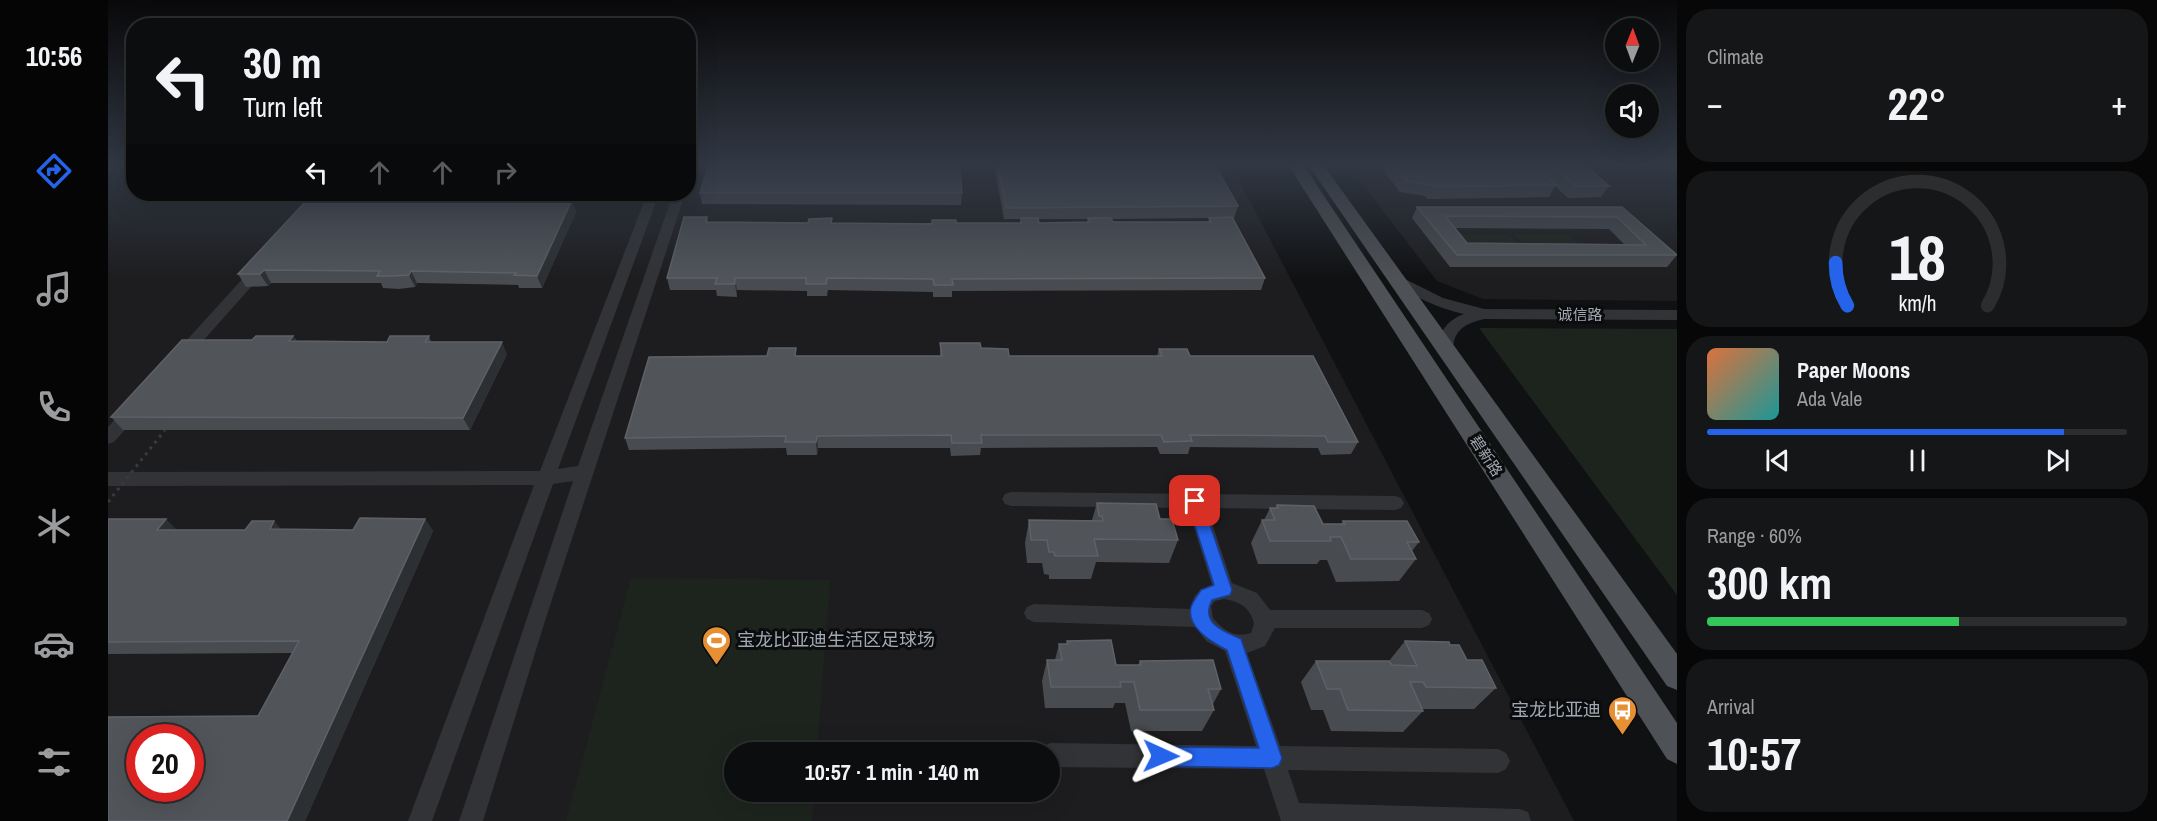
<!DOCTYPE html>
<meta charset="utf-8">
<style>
body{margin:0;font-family:"Archivo Narrow","Noto Sans SC",sans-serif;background:#151617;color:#f1f3f6;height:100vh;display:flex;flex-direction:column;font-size:22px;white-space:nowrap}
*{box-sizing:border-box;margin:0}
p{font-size:20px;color:#9a9c9e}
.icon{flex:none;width:33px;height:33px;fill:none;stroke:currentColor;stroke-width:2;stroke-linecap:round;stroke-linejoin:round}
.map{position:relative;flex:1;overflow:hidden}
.details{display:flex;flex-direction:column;gap:9px;padding:9px;background:#070708;width:480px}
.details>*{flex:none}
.banner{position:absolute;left:18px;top:18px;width:570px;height:183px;border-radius:24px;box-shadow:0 6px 24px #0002,0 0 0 2px #2c2d2e;background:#0c0d0e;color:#f1f3f6;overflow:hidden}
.needle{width:39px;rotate:1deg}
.fabs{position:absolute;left:1497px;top:18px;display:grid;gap:12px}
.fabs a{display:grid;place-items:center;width:54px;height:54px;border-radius:50%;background:#0c0d0e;box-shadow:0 6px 24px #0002,0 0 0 2px #2c2d2e;font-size:30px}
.speed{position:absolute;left:18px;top:724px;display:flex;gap:12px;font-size:30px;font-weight:700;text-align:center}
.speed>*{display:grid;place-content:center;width:78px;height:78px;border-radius:50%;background:#0c0d0e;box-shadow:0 6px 24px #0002,0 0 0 2px #2c2d2e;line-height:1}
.speed .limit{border:9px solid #d22;background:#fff;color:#111}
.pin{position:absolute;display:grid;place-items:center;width:51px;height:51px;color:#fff;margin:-26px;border-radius:12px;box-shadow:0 3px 9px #0006}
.me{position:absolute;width:66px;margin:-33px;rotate:91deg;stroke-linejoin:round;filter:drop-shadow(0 0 4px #0008)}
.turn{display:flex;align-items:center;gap:21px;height:126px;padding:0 18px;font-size:27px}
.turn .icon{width:78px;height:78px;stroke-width:2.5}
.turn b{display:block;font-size:42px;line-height:51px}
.lanes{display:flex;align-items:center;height:57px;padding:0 18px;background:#0003;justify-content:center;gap:30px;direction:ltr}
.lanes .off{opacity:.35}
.big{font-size:45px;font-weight:700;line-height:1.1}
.details .card{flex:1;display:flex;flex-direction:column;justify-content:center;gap:9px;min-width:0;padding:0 21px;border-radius:24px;background:#151617}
.details .dial{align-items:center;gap:0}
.dial svg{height:156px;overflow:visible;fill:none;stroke:#2c2d2e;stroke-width:7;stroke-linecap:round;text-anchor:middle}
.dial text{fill:#f1f3f6;stroke:none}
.song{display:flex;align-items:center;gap:18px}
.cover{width:72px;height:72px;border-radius:9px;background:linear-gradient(135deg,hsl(20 70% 55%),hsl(180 70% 35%))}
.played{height:6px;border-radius:3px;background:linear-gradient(90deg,#2563eb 85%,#2c2d2e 85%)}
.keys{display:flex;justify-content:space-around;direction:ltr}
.heat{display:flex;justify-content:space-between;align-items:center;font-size:33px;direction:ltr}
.charge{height:9px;border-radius:4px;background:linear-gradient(90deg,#34c759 60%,#2c2d2e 0)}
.trip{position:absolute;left:616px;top:742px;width:336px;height:60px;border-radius:30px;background:#0c0d0e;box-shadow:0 6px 24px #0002,0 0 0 2px #2c2d2e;font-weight:700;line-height:60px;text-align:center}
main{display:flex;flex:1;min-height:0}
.tab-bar{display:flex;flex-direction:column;width:108px;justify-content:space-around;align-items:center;background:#050506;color:#9a9c9e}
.tab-bar .icon{width:42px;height:42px}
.tab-bar .active{color:#2563eb}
.tab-bar b{font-size:27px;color:#f1f3f6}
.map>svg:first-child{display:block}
.built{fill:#1d1d1f;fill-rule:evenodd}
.green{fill:#1d241d}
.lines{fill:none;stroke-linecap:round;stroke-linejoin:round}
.minor{fill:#323336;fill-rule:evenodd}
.major{fill:#4e5155;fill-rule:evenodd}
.path-bridge{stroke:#383a3d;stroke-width:3;stroke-dasharray:3 4.5;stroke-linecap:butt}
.wall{fill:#484b4f;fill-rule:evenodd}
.shaded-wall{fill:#2d3032}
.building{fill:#51555a;stroke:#5e6268;stroke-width:1.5;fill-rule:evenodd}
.route{fill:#2563eb;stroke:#184099;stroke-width:1.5}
.labels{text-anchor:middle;stroke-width:6;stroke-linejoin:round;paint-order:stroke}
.street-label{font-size:15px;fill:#a2a9b2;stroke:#0b0c0d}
.near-poi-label{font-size:18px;fill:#a2a9b2;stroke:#0b0c0d;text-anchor:start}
</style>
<main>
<nav class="tab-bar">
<b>10:56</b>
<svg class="icon active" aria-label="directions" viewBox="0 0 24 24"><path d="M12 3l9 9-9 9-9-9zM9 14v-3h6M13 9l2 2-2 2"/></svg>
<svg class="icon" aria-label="music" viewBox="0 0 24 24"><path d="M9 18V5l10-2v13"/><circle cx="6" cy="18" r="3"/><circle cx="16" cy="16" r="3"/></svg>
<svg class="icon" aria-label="phone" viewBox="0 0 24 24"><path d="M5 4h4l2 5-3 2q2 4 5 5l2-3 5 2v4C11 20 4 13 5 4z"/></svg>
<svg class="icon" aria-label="climate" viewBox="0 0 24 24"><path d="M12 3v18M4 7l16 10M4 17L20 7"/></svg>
<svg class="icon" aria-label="car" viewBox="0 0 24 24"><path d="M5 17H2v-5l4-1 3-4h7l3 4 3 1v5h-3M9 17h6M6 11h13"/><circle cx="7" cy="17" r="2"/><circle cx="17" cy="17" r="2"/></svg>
<svg class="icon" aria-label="filters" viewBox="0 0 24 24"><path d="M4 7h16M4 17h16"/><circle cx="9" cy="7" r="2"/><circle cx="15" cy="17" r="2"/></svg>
</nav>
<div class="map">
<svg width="1569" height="821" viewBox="0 0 1569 821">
<rect width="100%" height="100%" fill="#101112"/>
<path class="built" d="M0,163H25L26,194H580L581,163H1122L1466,821H0ZM32,738H82V789H32ZM627,753H942V792H627Z
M1238,163H1569V301L1375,299L1329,281Z"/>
<path class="green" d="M1345,234H1401L1416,251L1358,250Z
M1405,234H1461L1477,251H1420Z
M1371,328L1569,329V595Z
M523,578L722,580L709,753H627V792H706L704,821H458Z"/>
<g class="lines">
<path class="minor" d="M580,163H587L580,167Z
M212,194H224L203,218H195L193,215L195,212Z
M539,194H551L450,469L470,466L565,194H577L436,624L375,821H351L465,481L445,484L324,821H300L426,485L0,486V472L432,471Z
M152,264L159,268L157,271L78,360H68L65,356L68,352L147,265Z
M1287,274L1335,298L1376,309L1569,310V320L1376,319C1356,324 1345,330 1345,352L1337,357L1329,352C1330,333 1338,321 1356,314C1329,308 1305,296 1282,281L1280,278Z
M26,403L32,405L34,409L32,413L6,442L0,444V427L20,405Z
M903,492L1287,496L1293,498L1296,503L1293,508L1287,510L1099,508L1124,583L1149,593L1162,610H1314L1321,613L1324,619L1321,625L1314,628H1167L1157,646L1139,653L1172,746L1390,749L1398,753L1402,761L1398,769L1390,773L1180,770L1191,803L1411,809L1420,812L1423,821H1173L1156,769L942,767V753H931L934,747L942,743L1148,746L1117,651L1098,641L1088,627L926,622L919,619L916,613L919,607L926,604L1083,609C1084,595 1092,589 1104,585L1080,508L903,506L897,504L894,499L897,494ZM1116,599C1131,601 1143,608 1146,624L1143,633C1126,638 1116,631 1105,618L1103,606L1107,601Z"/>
<path class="major" d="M1179,163H1194L1569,723V764L1559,759Z
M1199,163H1214L1569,654V690L1559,686Z"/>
<path class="path-bridge" d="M0,502L57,430"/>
</g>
<path class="wall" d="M887,163H1106L1130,206L1126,218H1125L1157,278L1153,290L844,291V297H825V292L720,290L719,296H699V291L629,290V297L609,296L608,290H562L559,278L599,217L600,222L724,223H913V219H896L887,170ZM1101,218L1100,222H1005L1003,219ZM930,219H979V222L931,223Z
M1276,163H1425L1427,166L1428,163H1475L1501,186L1493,197L1460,198L1447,186L1441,197L1319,199L1317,196L1292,192L1274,169Z
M592,193H854L853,205L594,204Z
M385,198L386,201L464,200L468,212L434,288H411L410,285L309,283L307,287L291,289L275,288L273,283H163L160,286L138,287L130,274L294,201H369Z
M1309,207H1514L1569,255L1559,267H1342L1304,218ZM1347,228L1501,229L1516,244L1359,243Z
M185,336L189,341L279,342L321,336L323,342L399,354L362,430H15L3,417L144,340Z
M832,343L873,348L901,356H1049L1051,349L1082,356L1250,442L1243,454L1213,455L1210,448L1082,447L1080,454H1052L1049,447L873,448L872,455L843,456L842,448H710L709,455H679L678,448L521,450L517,438L689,356H832Z
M989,503L1052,519L1070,540L1061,563L988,562L983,579H941V575L936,574L934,563H919L917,543L921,520H984Z
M1169,505L1215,524H1233L1235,521L1311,542L1304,551L1308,559L1291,581L1228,582L1219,560H1212L1209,564H1150L1143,543L1154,520H1156L1162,508H1167Z
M0,519L68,530H137L173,529L245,530L317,519L325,531L197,821H0L150,716L185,653L0,654Z
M959,641L1008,665H1030L1032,661L1113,689L1105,704L1106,710L1094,731H1023L1017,703H1007L1005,708H937L934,681L939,660H947L951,644H958Z
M1297,641L1342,645L1388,688L1366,709H1314L1315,711L1295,732L1223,731L1215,710H1203L1193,682L1208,661H1281Z"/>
<path class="shaded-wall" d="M464,200L468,212L434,288L429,276Z
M156,270L163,283L160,286L152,274Z
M303,271L309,283L307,287L301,275Z
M627,278L629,290V297L627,284Z
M185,336L193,348L181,341Z
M394,342L399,354L362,430L355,418Z
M709,436L710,448L709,455L708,442Z
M58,519L70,531L49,530Z
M317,519L325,531L197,821H179Z
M166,521L177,533L162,529Z"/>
<path class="building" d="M601,163H851L854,193H592Z
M889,163H1106L1130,206L898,208Z
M1284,163H1425L1448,185L1325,187L1323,185L1298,181Z
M1442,163H1475L1501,186H1467Z
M280,197H293L290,201H369L372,198H385L383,201L464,200L429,276L406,275L408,273L303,271L301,275L285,276H269L272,271L156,270L152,274H130L199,200L277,201Z
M1309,207H1514L1569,255H1349ZM1337,216L1509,217L1538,245L1359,243Z
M576,217H599L598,222L700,223L701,219L724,218L723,223L824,224V220H848V223H913V218H930L931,223L982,222L980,218H1003L1005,222H1103L1101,218L1124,217L1157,278L844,279L845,285H826L825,279L719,278L718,284H698V278H627V284H607L609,278H559Z
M148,336H185L181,341L279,342L282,336H321L317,342H394L355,418L3,417L74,340H144Z
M832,343H872L873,348L900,349L901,356H1054L1051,349H1079L1082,356H1205L1250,442H1220L1217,436L1082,435L1084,441L1056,442L1053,435H873L874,443H844L843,435L709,436L708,442H677L678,436L517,438L541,357L659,356L661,348H688L687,356H834Z
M989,503L1048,504L1052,519H1064L1070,540L986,539L990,556H947L946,552H941L939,540H923L921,520L995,521L994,516H991Z
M1169,505L1206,506L1215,524H1237L1235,521H1299L1311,542H1299L1308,559H1243L1233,537H1222L1223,541H1162L1154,520H1167L1162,508H1170Z
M252,518L317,519L179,821H0V717L150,716L191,641L0,642V519H58L49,530H137L144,521H166L162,529L245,530ZM32,738H82V789H32Z
M1003,640L1008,665H1033L1032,661L1105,660L1113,689H1100L1106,710H1032L1026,682H1012L1013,687H943L939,660H954L951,644H960L959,641Z
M1297,641L1341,642L1342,645H1351L1359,660H1374L1388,688L1318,687L1315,682H1302L1315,711L1240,710L1232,689H1219L1208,661H1281L1284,665L1309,666Z"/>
<linearGradient id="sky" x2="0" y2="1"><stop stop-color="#09090a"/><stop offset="0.59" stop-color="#313844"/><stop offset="1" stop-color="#313844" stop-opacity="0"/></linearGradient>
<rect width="1569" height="278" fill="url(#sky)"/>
<path class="route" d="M1087,495L1092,496L1094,501L1124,590L1122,595L1104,600C1092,623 1115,631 1133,639L1135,645L1174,758L1171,765L1164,768L1053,766L1046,763L1043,756L1046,750L1053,747L1151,748L1119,650C1105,643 1078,628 1083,607C1085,601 1090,595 1093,590L1106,585L1079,501L1082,496Z"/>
<defs>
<symbol id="stadium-pin" viewBox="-11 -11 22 30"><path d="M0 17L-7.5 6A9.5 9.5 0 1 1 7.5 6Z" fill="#e78f33" stroke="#0b0c0d"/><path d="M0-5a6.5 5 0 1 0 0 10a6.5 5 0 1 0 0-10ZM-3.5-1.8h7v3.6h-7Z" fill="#fff"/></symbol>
<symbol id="bus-pin" viewBox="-11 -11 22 30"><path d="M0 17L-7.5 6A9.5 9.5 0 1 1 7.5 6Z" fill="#e78f33" stroke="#0b0c0d"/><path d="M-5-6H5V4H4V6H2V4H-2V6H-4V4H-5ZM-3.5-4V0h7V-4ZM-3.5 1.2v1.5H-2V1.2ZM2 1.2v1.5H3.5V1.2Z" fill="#fff"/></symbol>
</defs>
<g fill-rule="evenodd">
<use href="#stadium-pin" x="592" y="624" width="33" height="45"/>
<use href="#bus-pin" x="1498" y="694" width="33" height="45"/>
</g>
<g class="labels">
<g class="street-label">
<text x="1472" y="320">诚信路</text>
<text transform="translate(1378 456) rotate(57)" y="5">碧新路</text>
</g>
<g class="near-poi-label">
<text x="629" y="646">宝龙比亚迪生活区足球场</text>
<text x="1493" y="716" text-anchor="end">宝龙比亚迪</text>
</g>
</g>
</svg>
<div class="fabs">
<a><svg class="needle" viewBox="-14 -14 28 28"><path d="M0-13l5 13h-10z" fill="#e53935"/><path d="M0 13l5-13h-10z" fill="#9a9c9e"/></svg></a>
<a><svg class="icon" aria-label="sound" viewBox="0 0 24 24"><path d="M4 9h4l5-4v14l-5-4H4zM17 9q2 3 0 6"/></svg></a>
</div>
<div class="speed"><div class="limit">20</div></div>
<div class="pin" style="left:1087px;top:501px;background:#d93025"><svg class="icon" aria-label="arrive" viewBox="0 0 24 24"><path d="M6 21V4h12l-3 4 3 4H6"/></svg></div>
<svg class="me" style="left:1053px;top:756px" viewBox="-20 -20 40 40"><path d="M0-17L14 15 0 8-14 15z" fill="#2563eb" stroke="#fff" stroke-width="4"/></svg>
<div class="trip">10:57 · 1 min · 140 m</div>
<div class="banner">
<div class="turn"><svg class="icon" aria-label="left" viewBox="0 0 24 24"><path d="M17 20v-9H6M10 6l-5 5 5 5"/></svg><div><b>30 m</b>Turn left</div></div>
<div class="lanes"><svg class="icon" aria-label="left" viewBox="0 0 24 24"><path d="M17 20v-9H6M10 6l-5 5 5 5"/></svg><svg class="icon off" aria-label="ahead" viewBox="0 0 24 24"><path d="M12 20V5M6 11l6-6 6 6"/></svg><svg class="icon off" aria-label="ahead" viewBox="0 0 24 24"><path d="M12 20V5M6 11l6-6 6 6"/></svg><svg class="icon off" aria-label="right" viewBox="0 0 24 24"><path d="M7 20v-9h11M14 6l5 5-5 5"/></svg></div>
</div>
</div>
<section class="details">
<div class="card"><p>Climate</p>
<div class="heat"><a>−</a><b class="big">22°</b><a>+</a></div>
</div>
<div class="card dial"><svg viewBox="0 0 100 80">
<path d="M14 69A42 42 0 1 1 86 69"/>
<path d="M14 69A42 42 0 0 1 8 47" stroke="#2563eb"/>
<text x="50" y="56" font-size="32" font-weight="700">18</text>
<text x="50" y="72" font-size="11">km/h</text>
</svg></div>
<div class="card">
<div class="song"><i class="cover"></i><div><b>Paper Moons</b><p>Ada Vale</p></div></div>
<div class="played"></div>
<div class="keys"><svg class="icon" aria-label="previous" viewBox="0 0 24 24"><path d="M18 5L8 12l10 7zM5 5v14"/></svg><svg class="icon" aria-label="pause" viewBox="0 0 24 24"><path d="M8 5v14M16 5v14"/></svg><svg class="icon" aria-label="next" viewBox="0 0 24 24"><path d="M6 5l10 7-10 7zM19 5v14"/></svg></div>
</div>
<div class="card"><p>Range · 60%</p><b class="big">300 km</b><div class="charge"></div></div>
<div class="card"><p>Arrival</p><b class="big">10:57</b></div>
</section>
</main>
